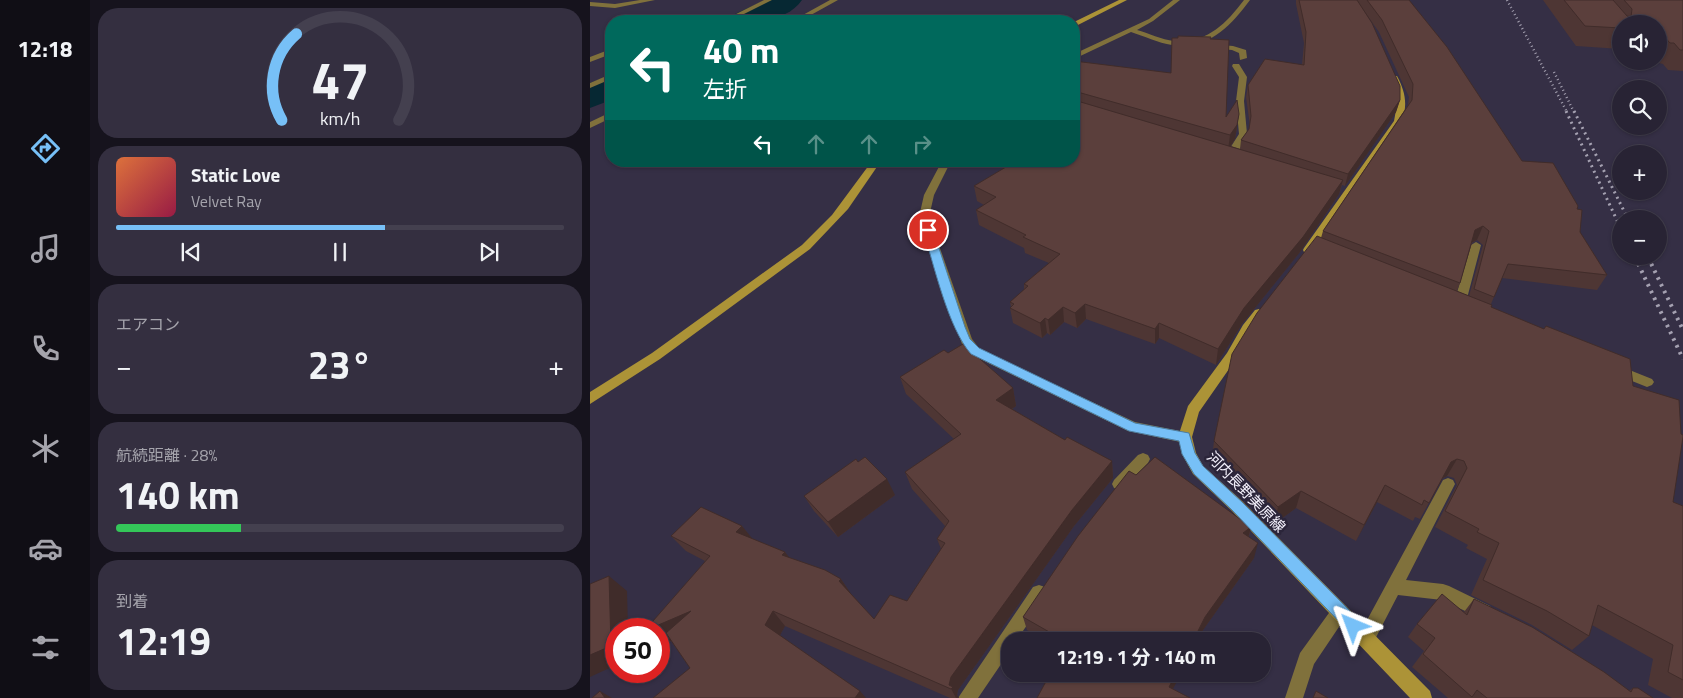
<!DOCTYPE html>
<html lang="ja">
<meta charset="utf-8">
<style>
body{margin:0;font-family:"Titillium Web","Noto Sans JP",sans-serif;background:#342f40;color:#f1f3f6;height:100vh;display:flex;flex-direction:column;font-size:19px;white-space:nowrap}
*{box-sizing:border-box;margin:0}
p{font-size:16px;color:#a5a4ac}
.icon{flex:none;width:28px;height:28px;fill:none;stroke:currentColor;stroke-width:2;stroke-linecap:round;stroke-linejoin:round}
.map{position:relative;flex:1;overflow:hidden}
.drawer{display:flex;flex-direction:column;gap:8px;padding:8px;background:#16131d;width:500px}
.drawer>*{flex:none}
.banner{position:absolute;left:15px;top:15px;width:475px;height:152px;border-radius:20px;box-shadow:0 1px 4px #0004,0 0 0 1px #44404f;background:#00695c;color:#fff;overflow:hidden}
.tools{position:absolute;left:1022px;top:15px;display:grid;gap:10px}
.tools a{display:grid;place-items:center;width:55px;height:55px;border-radius:50%;background:#282334;box-shadow:0 1px 4px #0004,0 0 0 1px #44404f;font-size:25px}
.speed{position:absolute;left:15px;top:618px;display:flex;gap:10px;font-size:25px;font-weight:700;text-align:center}
.speed>*{display:grid;place-content:center;width:65px;height:65px;border-radius:50%;background:#282334;box-shadow:0 1px 4px #0004,0 0 0 1px #44404f;line-height:1}
.speed .limit{border:8px solid #d22;background:#fff;color:#111}
.pin{position:absolute;display:grid;place-items:center;width:42px;height:42px;color:#fff;margin:-21px;border:2px solid #fff;border-radius:50%;box-shadow:0 1px 5px #0007}
.me{position:absolute;width:55px;margin:-28px;rotate:316deg;stroke-linejoin:round;filter:drop-shadow(0 0 4px #0008)}
.turn{display:flex;align-items:center;gap:18px;height:105px;padding:0 15px;font-size:22px}
.turn .icon{width:65px;height:65px;stroke-width:2.5}
.turn b{display:block;font-size:35px;line-height:42px}
.lanes{display:flex;align-items:center;height:48px;padding:0 15px;background:#0003;justify-content:center;gap:25px;direction:ltr}
.lanes .off{opacity:.35}
.big{font-size:38px;font-weight:700;line-height:1.1}
.drawer .widget{flex:1;display:flex;flex-direction:column;justify-content:center;gap:8px;min-width:0;padding:0 18px;border-radius:20px;background:#342f40}
.drawer .dial{align-items:center;gap:0}
.dial svg{height:130px;overflow:visible;fill:none;stroke:#44404f;stroke-width:7;stroke-linecap:round;text-anchor:middle}
.dial text{fill:#f1f3f6;stroke:none}
.song{display:flex;align-items:center;gap:15px}
.cover{width:60px;height:60px;border-radius:8px;background:linear-gradient(135deg,hsl(20 70% 55%),hsl(340 70% 35%))}
.played{height:5px;border-radius:2px;background:linear-gradient(90deg,#77c0f7 60%,#44404f 60%)}
.keys{display:flex;justify-content:space-around;direction:ltr}
.heat{display:flex;justify-content:space-between;align-items:center;font-size:28px;direction:ltr}
.charge{height:8px;border-radius:4px;background:linear-gradient(90deg,#34c759 28%,#44404f 0)}
.trip{position:absolute;left:411px;top:632px;width:270px;height:50px;border-radius:20px;background:#282334;box-shadow:0 1px 4px #0004,0 0 0 1px #44404f;font-weight:700;line-height:50px;text-align:center}
main{display:flex;flex:1;min-height:0}
.menu{display:flex;flex-direction:column;width:90px;justify-content:space-around;align-items:center;background:#100e15;color:#a5a4ac}
.menu .icon{width:35px;height:35px}
.menu .on{color:#77c0f7}
.menu b{font-size:22px;color:#f1f3f6}
.map>svg:first-child{display:block}
.lines{fill:none;stroke-linecap:round;stroke-linejoin:round}
.river{fill:#062833;fill-rule:evenodd}
.street{fill:#80713c;fill-rule:evenodd}
.secondary{fill:#ac9337;fill-rule:evenodd}
.rail-far2{stroke:#a5a1b1;stroke-width:2.5;stroke-dasharray:1 3;stroke-linecap:butt}
.rail-far1{stroke:#a5a1b1;stroke-width:3;stroke-dasharray:2 4;stroke-linecap:butt}
.rail{stroke:#a5a1b1;stroke-width:4;stroke-dasharray:2.5 5;stroke-linecap:butt}
.wall{fill:#4e3634;fill-rule:evenodd}
.shaded-wall{fill:#402c2a}
.building{fill:#5b3f3c;stroke:#402c2a}
.route{fill:#77c0f7;stroke:#4d7da1}
.labels{text-anchor:middle;stroke-width:5;stroke-linejoin:round;paint-order:stroke}
.street-label{font-size:15px;fill:#f6f3fe;stroke:#2b253a}
</style>
<main>
<nav class="menu">
<b>12:18</b>
<svg class="icon on" aria-label="directions" viewBox="0 0 24 24"><path d="M12 3l9 9-9 9-9-9zM9 14v-3h6M13 9l2 2-2 2"/></svg>
<svg class="icon" aria-label="music" viewBox="0 0 24 24"><path d="M9 18V5l10-2v13"/><circle cx="6" cy="18" r="3"/><circle cx="16" cy="16" r="3"/></svg>
<svg class="icon" aria-label="phone" viewBox="0 0 24 24"><path d="M5 4h4l2 5-3 2q2 4 5 5l2-3 5 2v4C11 20 4 13 5 4z"/></svg>
<svg class="icon" aria-label="climate" viewBox="0 0 24 24"><path d="M12 3v18M4 7l16 10M4 17L20 7"/></svg>
<svg class="icon" aria-label="car" viewBox="0 0 24 24"><path d="M5 17H2v-5l4-1 3-4h7l3 4 3 1v5h-3M9 17h6M6 11h13"/><circle cx="7" cy="17" r="2"/><circle cx="17" cy="17" r="2"/></svg>
<svg class="icon" aria-label="filters" viewBox="0 0 24 24"><path d="M4 7h16M4 17h16"/><circle cx="9" cy="7" r="2"/><circle cx="15" cy="17" r="2"/></svg>
</nav>
<section class="drawer">
<div class="widget dial"><svg viewBox="0 0 100 80">
<path d="M14 69A42 42 0 1 1 86 69"/>
<path d="M14 69A42 42 0 0 1 23 16" stroke="#77c0f7"/>
<text x="50" y="56" font-size="32" font-weight="700">47</text>
<text x="50" y="72" font-size="11">km/h</text>
</svg></div>
<div class="widget">
<div class="song"><i class="cover"></i><div><b>Static Love</b><p>Velvet Ray</p></div></div>
<div class="played"></div>
<div class="keys"><svg class="icon" aria-label="previous" viewBox="0 0 24 24"><path d="M18 5L8 12l10 7zM5 5v14"/></svg><svg class="icon" aria-label="pause" viewBox="0 0 24 24"><path d="M8 5v14M16 5v14"/></svg><svg class="icon" aria-label="next" viewBox="0 0 24 24"><path d="M6 5l10 7-10 7zM19 5v14"/></svg></div>
</div>
<div class="widget"><p>エアコン</p>
<div class="heat"><a>−</a><b class="big">23°</b><a>+</a></div>
</div>
<div class="widget"><p>航続距離 · 28%</p><b class="big">140 km</b><div class="charge"></div></div>
<div class="widget"><p>到着</p><b class="big">12:19</b></div>
</section>
<div class="map">
<svg width="1093" height="698" viewBox="0 0 1093 698">
<rect width="100%" height="100%" fill="#352f45"/>
<g class="lines">
<path class="river" d="M175,0H212C197,22 163,23 139,21L143,15Z
M21,75V100L0,108V83Z"/>
<path class="street" d="M50,0H65L25,8L0,6V2L25,4Z
M174,0H182L140,21H132Z
M240,0H248L210,21H202Z
M583,0H590L563,21L547,30C558,33 572,40 584,41C617,43 635,25 654,0H660C640,27 618,50 582,45C568,43 554,36 541,32L484,59V54L559,19Z
M97,15L123,19L126,21L98,19L84,21Z
M620,44L643,46L656,50L657,58L650,60L649,53L642,50L620,48Z
M21,49V54L0,62V57Z
M643,64H649L657,77L654,101L657,134L650,149L643,158L640,159L635,156L649,134L646,101L649,77L642,66Z
M21,74V79L0,88V83Z
M21,112V118L0,128V122Z
M352,161H361L344,195L339,217L382,339L389,348L408,358L545,422L600,433L602,437L600,441L595,443L538,431L400,364L381,354L372,344L329,217L334,195Z
M886,242L891,245L875,306L873,309H865L863,306L881,245Z
M1027,365L1062,379L1064,382L1062,385L1057,387L1022,373L1021,370L1022,367Z
M553,453L558,455L560,459L558,463L534,488L529,490L524,488L522,484L524,480L548,455Z
M858,478L863,480L865,484L816,580L853,584L859,586L900,606L903,612L900,618L894,620L852,600L808,595L782,645L776,648L770,645L767,639L770,633L853,480Z
M449,585L455,587L457,593L455,599L426,641H420V651L388,698H368L443,587Z
M750,604L756,606L759,612L724,664L713,698H695L710,653L744,606Z"/>
<path class="secondary" d="M529,0H537L484,27V22Z
M801,76H807C815,91 818,104 812,121L722,252H714L713,250L714,248L804,121L808,99L800,78Z
M282,161H291L258,209L220,249L70,359L0,404V392L62,353L212,245L242,215Z
M669,309L675,313L662,330L646,359L609,412L602,437L606,453L613,466L652,501L840,691L842,698H820L642,511L603,474L592,454L588,437L598,406L637,353L653,325L665,310Z"/>
<path class="rail-far2" d="M917,0L977,112
M964,72L984,112"/>
<path class="rail-far1" d="M976,111L1031,229
M984,111L1038,219
M1044,256L1045,258
M1057,256L1058,258"/>
<path class="rail" d="M1045,257L1093,359
M1058,257L1093,330"/>
</g>
<path class="wall" d="M706,0H819L932,161L987,209L990,232L1017,275L1007,290L912,278L901,304V307L1043,386L1083,502L1093,506V698H1082L1058,685L1063,659L1002,625L999,636L982,650L942,625L881,595L897,559L876,548L878,545L845,527L867,485L864,478L857,476L852,479L830,519L825,517L823,521L787,502L766,541L706,508L684,524L622,458L624,441L731,238L733,231L818,105L819,97L789,32L774,11L810,100L806,112L755,186L752,185L749,194L710,252L652,324L626,365L569,338L565,344L496,319L487,328L474,322L460,335L457,333L452,338L423,323L420,308L421,307L420,302L434,290V284L459,263L435,253L434,248L389,225L386,210L394,205L387,201L384,186L484,161V61L581,73L621,39L636,117L647,128L645,139L641,146L650,149L651,140L659,129L660,126L656,97L658,85L712,65L714,43L706,4ZM887,240L893,245L879,296L867,291L870,283L882,243Z
M953,0H1093V71L1078,70L1073,64L1069,63L1067,61H1069V24H1031V49L986,46Z
M358,353L423,388L426,406L422,409L475,440L522,461L523,478L484,526L368,690L367,695L369,698H360L195,626L190,635L100,668L81,641L73,644L69,641V629L115,561L96,551L81,536L152,526L162,539L195,552L199,558L251,579L261,594L284,619L317,601L351,549L347,539L355,526L322,489L315,472L364,439L316,394L310,377Z
M546,475L661,527L659,537L664,558L613,630L607,641H455L437,630L433,617Z
M305,495L248,537L224,511L214,496Z
M884,599L1039,691L1043,688L1063,698H858L822,667L834,651L818,637L827,624L874,612Z"/>
<path class="shaded-wall" d="M810,100L806,112L755,186L758,174Z
M649,114L645,139L638,150L640,135Z
M753,180L749,194L710,252L652,324L626,365L628,349L654,308Z
M893,226L887,240L879,244L885,230Z
M495,304L496,319L487,328L485,313Z
M473,307L474,322L460,335L458,320Z
M455,318L457,333L452,338L450,323Z
M569,323V338L565,344V329Z
M423,388L426,406L410,417L406,400Z
M867,459L857,476L851,479L861,462Z
M522,461L523,478L484,526L368,690L367,695L369,698H366L359,685L361,677L482,510Z
M297,479L305,495L248,537L238,522Z
M795,485L787,502L766,541L774,525Z
M711,491L706,508L684,524L688,507Z
M152,526L165,542L146,532Z
M661,527L657,542L653,533Z
M668,543L664,558L613,630L607,641H603L615,617Z
M195,552L207,568L192,555Z
M19,576L37,591L38,629H26V665L0,677V655Z
M251,579L261,594L259,596L249,581Z
M101,611L117,625L73,644L69,641V629H59Z
M183,611L195,626L188,639L175,625Z
M586,674H591L578,698L579,687Z
M10,691L22,698H15Z
M270,691L276,698H265Z"/>
<path class="building" d="M709,0H767L782,23L810,86V100L758,174L651,140L659,129L661,116L658,85L675,59L714,65L716,32Z
M777,0H819L857,47L932,161L963,163L988,206L987,209L992,210L990,232L1017,275L918,264L904,297L884,289L899,231L893,226L885,230L870,283L733,231L822,100L823,84L792,20Z
M974,0H1023L1037,16L1041,17L1042,9L1034,0H1093V50H1090L1084,43H1080L1069,31V24H1031V28L995,26Z
M588,36L621,37L620,39L639,40L636,117L647,100L649,114L647,125L640,135L484,91V61L581,73L582,38H588Z
M484,100L753,180L713,237L654,308L628,349L569,323L565,329L495,304L485,313L473,307L458,320L455,318L450,323L420,308L424,304L420,302L438,286L434,284L470,254L433,237L436,235L386,210L406,197L384,186L426,161H484Z
M727,236L902,305L901,307L954,329L956,326L1040,359L1043,386L1089,400L1091,434L1093,435V437L1083,502L1093,506V680L1078,672L1083,645L1008,605L999,636L957,611L893,580L909,543L887,532L889,529L855,511L877,468L874,461L867,459L861,462L839,503L834,500L832,505L795,485L774,525L711,491L688,507L624,441L642,354L667,313Z
M373,344L423,388L406,400L475,440L477,437L522,461L482,510L361,677L359,685L363,687L361,689L183,611L175,625L270,691L265,698H63L100,668L76,633L101,611L59,629H56L120,556L81,536L111,507L152,526L146,532L195,552L192,555L235,570L251,579L249,581L284,619L300,595L317,601L355,543L347,539L359,521L315,472L371,434L310,377L354,350L358,353Z
M275,457L297,479L238,522L214,496L266,459L268,462Z
M565,457L661,527L653,533L668,543L615,617L603,641H475L433,617L488,536L539,471L546,475Z
M19,576L21,646L0,655V584Z
M852,594L877,615L884,599L942,627L1014,672L1041,692L1043,688H1048L1063,698H897L887,690L882,697L833,654L845,638L827,624Z
M460,674H586L579,687L600,698H447Z
M10,691L15,698H2Z
M726,691L738,698H723Z"/>
<path class="route" d="M338,227L343,230L375,327L380,339L389,348L545,423L599,433L605,453L613,466L652,502L769,620L771,626L769,631L763,634L758,631L642,510L604,474L592,454L589,441L539,431L381,354C358,328 344,265 333,230Z"/>
<g class="labels">
<g class="street-label">
<text transform="translate(656 492) rotate(46)" y="5">河内長野美原線</text>
</g>
</g>
</svg>
<div class="tools">
<a><svg class="icon" aria-label="sound" viewBox="0 0 24 24"><path d="M4 9h4l5-4v14l-5-4H4zM17 9q2 3 0 6"/></svg></a>
<a><svg class="icon" aria-label="search" viewBox="0 0 24 24"><circle cx="10" cy="10" r="6"/><path d="M15 15l6 6"/></svg></a>
<a>+</a>
<a>−</a>
</div>
<div class="speed"><div class="limit">50</div></div>
<div class="pin" style="left:338px;top:230px;background:#d93025"><svg class="icon" aria-label="arrive" viewBox="0 0 24 24"><path d="M6 21V4h12l-3 4 3 4H6"/></svg></div>
<svg class="me" style="left:763px;top:626px" viewBox="-20 -20 40 40"><path d="M0-17L14 15 0 8-14 15z" fill="#77c0f7" stroke="#fff" stroke-width="4"/></svg>
<div class="trip">12:19 · 1 分 · 140 m</div>
<div class="banner">
<div class="turn"><svg class="icon" aria-label="left" viewBox="0 0 24 24"><path d="M17 20v-9H6M10 6l-5 5 5 5"/></svg><div><b>40 m</b>左折</div></div>
<div class="lanes"><svg class="icon" aria-label="left" viewBox="0 0 24 24"><path d="M17 20v-9H6M10 6l-5 5 5 5"/></svg><svg class="icon off" aria-label="ahead" viewBox="0 0 24 24"><path d="M12 20V5M6 11l6-6 6 6"/></svg><svg class="icon off" aria-label="ahead" viewBox="0 0 24 24"><path d="M12 20V5M6 11l6-6 6 6"/></svg><svg class="icon off" aria-label="right" viewBox="0 0 24 24"><path d="M7 20v-9h11M14 6l5 5-5 5"/></svg></div>
</div>
</div>
</main>
